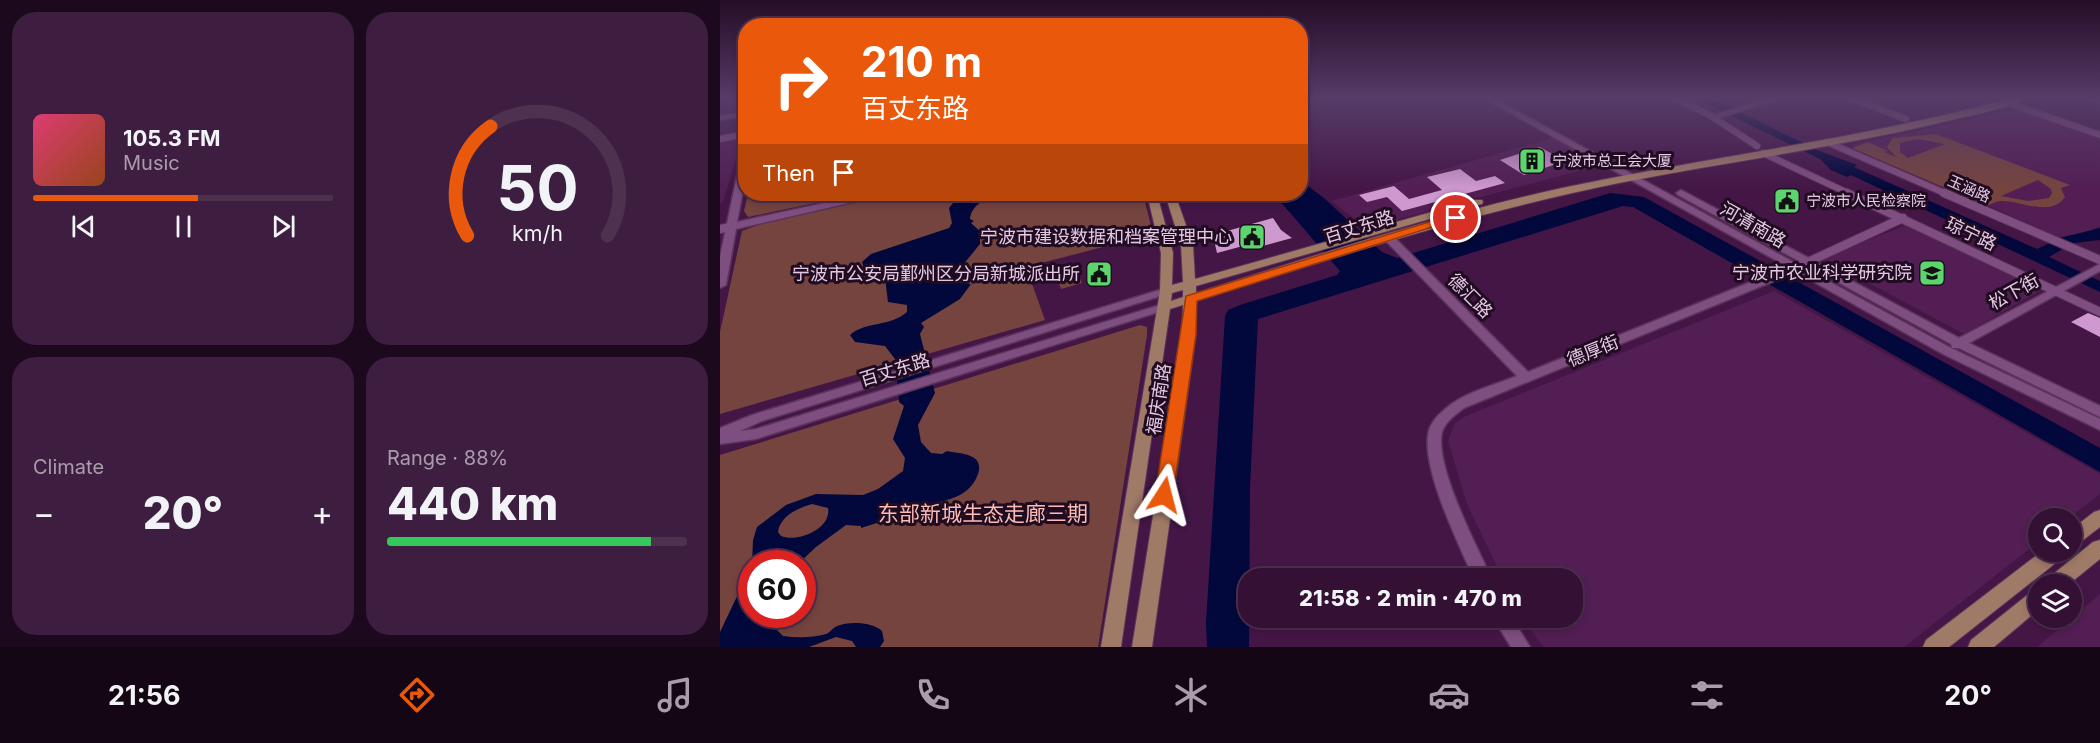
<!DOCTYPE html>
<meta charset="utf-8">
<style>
body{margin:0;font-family:Inter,"Noto Sans SC",sans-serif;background:#3e1e40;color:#f1f3f6;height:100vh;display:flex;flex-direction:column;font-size:22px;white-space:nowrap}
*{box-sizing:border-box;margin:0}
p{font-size:20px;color:#a99dac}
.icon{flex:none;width:33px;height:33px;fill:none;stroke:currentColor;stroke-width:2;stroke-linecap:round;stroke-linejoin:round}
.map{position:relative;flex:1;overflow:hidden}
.drawer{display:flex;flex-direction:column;gap:12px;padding:12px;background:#1c091d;width:720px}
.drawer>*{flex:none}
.hud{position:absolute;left:18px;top:18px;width:570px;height:183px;border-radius:24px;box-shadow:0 3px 9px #0003,0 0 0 2px #4e304f;background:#ea580c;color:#fff;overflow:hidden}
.tools{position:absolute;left:1308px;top:508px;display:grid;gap:12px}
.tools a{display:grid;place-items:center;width:54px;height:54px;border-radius:50%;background:#331034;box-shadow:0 3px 9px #0003,0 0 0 2px #4e304f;font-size:30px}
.speed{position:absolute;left:18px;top:550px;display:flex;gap:12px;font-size:30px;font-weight:700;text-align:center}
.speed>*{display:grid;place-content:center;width:78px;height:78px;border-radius:50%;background:#331034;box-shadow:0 3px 9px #0003,0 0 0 2px #4e304f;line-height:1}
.speed .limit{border:9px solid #d22;background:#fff;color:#111}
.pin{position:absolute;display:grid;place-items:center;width:51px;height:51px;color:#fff;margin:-26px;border:3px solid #fff;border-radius:50%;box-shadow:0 2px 6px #0007}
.me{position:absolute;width:66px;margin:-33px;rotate:9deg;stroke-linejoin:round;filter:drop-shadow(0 0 4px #0008)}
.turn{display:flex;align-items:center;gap:21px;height:126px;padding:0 24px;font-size:27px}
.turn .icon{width:78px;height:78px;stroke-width:2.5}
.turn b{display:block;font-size:42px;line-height:51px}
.then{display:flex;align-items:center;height:57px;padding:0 24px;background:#0003;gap:12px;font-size:22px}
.big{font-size:45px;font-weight:800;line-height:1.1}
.drawer .tile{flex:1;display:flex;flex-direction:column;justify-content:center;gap:9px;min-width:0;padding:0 21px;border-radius:24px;background:#3e1e40}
.drawer .dial{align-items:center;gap:0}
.dial svg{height:156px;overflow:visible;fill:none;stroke:#4e304f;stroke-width:7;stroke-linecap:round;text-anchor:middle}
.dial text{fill:#f1f3f6;stroke:none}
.song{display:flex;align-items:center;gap:18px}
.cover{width:72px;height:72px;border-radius:9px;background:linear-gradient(135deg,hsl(340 70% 55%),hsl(20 70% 35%))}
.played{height:6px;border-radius:3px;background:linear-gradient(90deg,#ea580c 55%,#4e304f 55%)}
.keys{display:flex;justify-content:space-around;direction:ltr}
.heat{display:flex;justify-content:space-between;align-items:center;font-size:33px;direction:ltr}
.charge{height:9px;border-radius:4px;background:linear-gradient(90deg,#34c759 88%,#4e304f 0)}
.drawer .tiles{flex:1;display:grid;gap:12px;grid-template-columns:repeat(2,1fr)}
.trip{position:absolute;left:518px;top:568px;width:345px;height:60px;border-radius:24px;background:#331034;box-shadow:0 3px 9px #0003,0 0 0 2px #4e304f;font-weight:800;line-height:60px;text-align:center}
.tabs{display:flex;height:96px;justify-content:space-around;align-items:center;background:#140615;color:#a99dac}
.tabs .icon{width:42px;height:42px}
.tabs .current{color:#ea580c}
.tabs b{font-size:27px;color:#f1f3f6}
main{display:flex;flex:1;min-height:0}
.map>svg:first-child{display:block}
.built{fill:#521e54}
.green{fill:#75443f;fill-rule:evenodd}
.water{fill:#02083b;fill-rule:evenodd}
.building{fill:#ce99cf}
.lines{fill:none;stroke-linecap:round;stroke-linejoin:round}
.street-far1-casing{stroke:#5a345b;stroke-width:8}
.street-casing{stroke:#5a345b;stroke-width:10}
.secondary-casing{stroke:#5a345b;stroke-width:3}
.primary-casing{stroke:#5a345b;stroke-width:2}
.street-far1{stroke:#7f4e80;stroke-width:6}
.street{stroke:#7f4e80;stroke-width:8}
.secondary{fill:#7f4e80;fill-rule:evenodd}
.primary{fill:#9f7a67;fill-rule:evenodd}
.route{fill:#ea580c;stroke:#983908;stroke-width:1.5}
.labels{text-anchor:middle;stroke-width:6;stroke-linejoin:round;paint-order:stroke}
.far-poi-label{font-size:15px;fill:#e4c8e4;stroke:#200c20;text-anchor:start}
.far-street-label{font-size:15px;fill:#e4c8e4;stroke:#200c20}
.street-label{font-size:18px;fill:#e4c8e4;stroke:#200c20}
.poi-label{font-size:18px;fill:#e4c8e4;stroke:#200c20;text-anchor:end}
.near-park-label{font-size:21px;fill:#fcbbb4;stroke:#200c20}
</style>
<main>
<section class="drawer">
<div class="tiles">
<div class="tile">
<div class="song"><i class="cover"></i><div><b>105.3 FM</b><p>Music</p></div></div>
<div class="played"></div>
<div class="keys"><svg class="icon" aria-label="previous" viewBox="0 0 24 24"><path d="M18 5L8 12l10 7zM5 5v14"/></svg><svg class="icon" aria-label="pause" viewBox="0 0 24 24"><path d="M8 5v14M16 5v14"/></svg><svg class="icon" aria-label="next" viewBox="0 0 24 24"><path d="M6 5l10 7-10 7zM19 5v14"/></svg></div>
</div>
<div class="tile dial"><svg viewBox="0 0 100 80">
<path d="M14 69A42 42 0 1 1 86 69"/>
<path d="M14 69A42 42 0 0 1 26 13" stroke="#ea580c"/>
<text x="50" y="56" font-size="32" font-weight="700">50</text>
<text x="50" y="72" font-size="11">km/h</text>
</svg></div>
<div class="tile"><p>Climate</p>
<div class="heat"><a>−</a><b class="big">20°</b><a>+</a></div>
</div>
<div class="tile"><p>Range · 88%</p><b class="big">440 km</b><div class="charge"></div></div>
</div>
</section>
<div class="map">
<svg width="1380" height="647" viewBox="0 0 1380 647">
<rect width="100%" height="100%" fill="#441646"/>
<path class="built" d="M1297,109L1380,137V226L1367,232L1339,237L1130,145Z
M23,135L3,202L0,203V139Z
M836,137L885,164L645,228L612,201Z
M1189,224L1325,288L1244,334L1102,258Z
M1054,291L1380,474V494L1348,519H1318V542L1184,647H824L801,618H852V579H783L747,504L728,441L735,423L746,416Z
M1380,594V647H1317Z"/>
<path class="green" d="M1216,134L1350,185L1341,188L1345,197C1331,218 1299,200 1281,201C1277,201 1271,204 1267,206L1132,148L1148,142L1168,151L1164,152L1176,157L1167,147L1173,138ZM1197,139L1225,144L1188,158L1180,152V143ZM1318,180L1331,189L1332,193L1329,198L1308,201L1281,196Z
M28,194H139L28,217L24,211Z
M166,194H423L433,234L306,267L325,320L0,414V332L22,231L46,222Z
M354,265L362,283L341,289L334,271Z
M420,325L427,327V335L378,647H0V455ZM32,564H82V615H32Z"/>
<path class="water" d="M975,98H992L1097,150L1137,165L1134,167L1317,249L1340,238L1380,228V240L1353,243L1329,257L1380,281V292L1131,175L1127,177L1111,170L1100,159Z
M581,181L604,198L662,252L677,258L890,193L924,197L1380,448V472L913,207L903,206L538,319L530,488L529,647H487L486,623L505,316L508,310L520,305L617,275L620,271L554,194H580Z
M240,194H274C264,200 251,206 250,219L254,221L251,223L265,236L260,238V244L238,271L239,283L251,284L240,299L201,323L204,327L200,334L215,393L198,425L201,442L211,453L222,454L227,451C240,454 265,453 258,474C245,510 200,496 184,519L163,521L141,528V526L126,525L96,547L78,564H32L33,540L37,527L66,505L96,494L143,495L158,489L183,471L185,458L173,439L184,406L179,402L175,359L165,346L135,342L130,335C146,321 170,327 187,312V305L168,302L164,270L146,274L142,262L151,254L229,228L232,223L229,208ZM92,504L108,508C112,529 77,543 61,536L58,532C60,516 78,508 92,504Z
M31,567L32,615H48L52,625L63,636C77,638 92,638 106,634C110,633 112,628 117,626C130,621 152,622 162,631L164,641L160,647H136L132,641L116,637L89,647H0V632Z"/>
<path class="building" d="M820,147L845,161L804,175L780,160Z
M740,169L756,181L775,176L785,183L682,211L667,197L647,202L639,195L674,186L689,199L722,190L707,177Z
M553,218L561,230L572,238L535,248L526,250L523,246L497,253L493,235Z
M1368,313L1380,318V337L1351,322Z"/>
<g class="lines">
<defs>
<path id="street-far1" d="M954,98L988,114L1037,146
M1131,98L1186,119
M1288,103L1380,135
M0,139L26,134
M1107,142L1227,194
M1043,153L1130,194"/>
<path id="street" d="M1127,193L1380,312
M1224,193L1380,260
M0,229L10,227
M1075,268L1183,218"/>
<path id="secondary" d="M763,98H773L1231,348L1380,419V430L1223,354L1076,272L744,408C736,414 725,422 722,432C714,465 757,547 772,579H754C739,544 703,473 708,435C709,426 715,418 722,412C741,393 772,386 797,376L665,240L664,238L665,236H673L808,372L1068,267Z
M1049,98H1062L995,119L988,117Z
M1368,98H1380V103L1369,100Z
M26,112V116L0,120V116Z
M23,147H26V175L17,222L145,194H160L155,197L16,229L6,285L0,288V257Z
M961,190L1239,338L1380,264V271L1249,343L1380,406V417L1239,348H1232L1231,344L958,195L956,193Z
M446,288L452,291L450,293L42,421L20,431L36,429L440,305H448L450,307L448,309L36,439L0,444V428L32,415Z
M773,618H792L810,647H791Z"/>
<path id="primary" d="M1291,98H1306C1289,109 1241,117 1219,123C1113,148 1006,162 899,183C755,212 616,257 476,301V334L432,647H412L462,334L463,305L450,309L401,647H381L440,291L441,253L427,194H437L453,253L452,285L463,282L461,245L445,194H455L473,245L475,279L754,200H762L763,202L762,204L476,286V293C597,255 718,215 842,188C992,156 1144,139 1291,98ZM463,290V297L451,301L452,293Z
M1380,510V527L1358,544L1352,546V529L1374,512Z
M1380,540V559L1348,585H1324L1327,579L1373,542Z
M1321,552H1344L1342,558L1229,647H1203L1206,640Z
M1318,589V610L1274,647H1248L1251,640L1311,592Z"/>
</defs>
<use href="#street-far1" class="street-far1-casing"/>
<use href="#street" class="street-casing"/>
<use href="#secondary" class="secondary-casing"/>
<use href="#primary" class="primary-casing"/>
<use href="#street-far1" class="street-far1"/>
<use href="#street" class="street"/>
<use href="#secondary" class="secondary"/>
<use href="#primary" class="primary"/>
</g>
<linearGradient id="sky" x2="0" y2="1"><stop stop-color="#250c26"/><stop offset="0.52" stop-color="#563c68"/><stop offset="1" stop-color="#563c68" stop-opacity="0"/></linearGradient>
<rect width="1380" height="189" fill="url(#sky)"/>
<path class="route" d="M732,215L741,218L477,301L476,334L453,495L450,500H438L435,495L466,296Z"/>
<defs>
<symbol id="building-square" viewBox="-11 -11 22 22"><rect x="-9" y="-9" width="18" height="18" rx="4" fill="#5dd56d" stroke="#200c20"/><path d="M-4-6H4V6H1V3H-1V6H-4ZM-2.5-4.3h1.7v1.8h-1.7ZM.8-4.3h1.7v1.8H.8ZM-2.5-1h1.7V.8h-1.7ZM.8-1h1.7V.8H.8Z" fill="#111"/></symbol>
<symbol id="civic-square" viewBox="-11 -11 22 22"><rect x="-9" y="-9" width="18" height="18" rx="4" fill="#5dd56d" stroke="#200c20"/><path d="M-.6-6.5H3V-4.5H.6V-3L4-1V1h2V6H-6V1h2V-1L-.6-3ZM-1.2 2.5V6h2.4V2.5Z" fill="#111"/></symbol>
<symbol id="university-square" viewBox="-11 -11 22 22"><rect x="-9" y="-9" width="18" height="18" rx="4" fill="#5dd56d" stroke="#200c20"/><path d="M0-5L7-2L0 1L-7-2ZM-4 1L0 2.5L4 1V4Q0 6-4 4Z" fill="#111"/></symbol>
</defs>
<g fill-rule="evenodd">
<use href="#building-square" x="797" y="146" width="30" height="30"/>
<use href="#civic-square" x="1052" y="186" width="30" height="30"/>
<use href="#civic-square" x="517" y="222" width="30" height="30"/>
<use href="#university-square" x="1197" y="258" width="30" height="30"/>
<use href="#civic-square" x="364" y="259" width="30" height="30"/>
</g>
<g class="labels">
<g class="far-poi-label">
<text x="832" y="166">宁波市总工会大厦</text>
<text x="1086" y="206">宁波市人民检察院</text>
</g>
<g class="far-street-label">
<text transform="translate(1249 189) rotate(24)" y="5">玉涵路</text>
</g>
<g class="street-label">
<text transform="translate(1033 225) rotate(30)" y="6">河清南路</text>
<text transform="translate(639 227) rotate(-17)" y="6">百丈东路</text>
<text transform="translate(1251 234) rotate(25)" y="6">琼宁路</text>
<text transform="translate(1294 292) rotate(-29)" y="6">松下街</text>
<text transform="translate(750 296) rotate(45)" y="6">德汇路</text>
<text transform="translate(873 351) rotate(-22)" y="6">德厚街</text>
<text transform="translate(175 370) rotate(-17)" y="6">百丈东路</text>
<text transform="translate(439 399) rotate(-81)" y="6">福庆南路</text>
</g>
<g class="poi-label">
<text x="512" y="243">宁波市建设数据和档案管理中心</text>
<text x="1192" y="279">宁波市农业科学研究院</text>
<text x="360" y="280">宁波市公安局鄞州区分局新城派出所</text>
</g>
<g class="near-park-label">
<text x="263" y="521">东部新城生态走廊三期</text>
</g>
</g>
</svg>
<div class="tools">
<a><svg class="icon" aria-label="search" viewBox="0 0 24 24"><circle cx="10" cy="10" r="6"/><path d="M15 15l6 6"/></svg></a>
<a><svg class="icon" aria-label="layers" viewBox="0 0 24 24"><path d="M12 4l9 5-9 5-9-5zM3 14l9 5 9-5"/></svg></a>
</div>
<div class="speed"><div class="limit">60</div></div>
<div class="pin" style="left:736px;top:218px;background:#d93025"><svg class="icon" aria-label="arrive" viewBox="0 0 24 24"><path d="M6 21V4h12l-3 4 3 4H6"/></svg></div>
<svg class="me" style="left:444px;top:495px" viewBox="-20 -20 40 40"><path d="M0-17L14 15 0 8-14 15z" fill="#ea580c" stroke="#fff" stroke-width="4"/></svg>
<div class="trip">21:58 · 2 min · 470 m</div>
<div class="hud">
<div class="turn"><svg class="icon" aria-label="right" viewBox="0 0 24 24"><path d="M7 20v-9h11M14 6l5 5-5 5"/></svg><div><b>210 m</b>百丈东路</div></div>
<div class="then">Then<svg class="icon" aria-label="arrive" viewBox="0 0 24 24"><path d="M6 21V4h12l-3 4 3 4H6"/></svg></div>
</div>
</div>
</main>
<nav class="tabs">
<b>21:56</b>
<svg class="icon current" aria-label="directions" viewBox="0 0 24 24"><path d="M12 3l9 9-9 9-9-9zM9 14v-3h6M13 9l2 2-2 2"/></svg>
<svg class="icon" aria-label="music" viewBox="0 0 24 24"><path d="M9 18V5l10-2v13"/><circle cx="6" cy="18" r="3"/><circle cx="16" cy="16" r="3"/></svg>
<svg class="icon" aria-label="phone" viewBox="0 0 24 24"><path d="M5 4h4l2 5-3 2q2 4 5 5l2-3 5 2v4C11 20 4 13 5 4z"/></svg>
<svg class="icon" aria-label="climate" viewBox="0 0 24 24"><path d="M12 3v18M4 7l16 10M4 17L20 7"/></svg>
<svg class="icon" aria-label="car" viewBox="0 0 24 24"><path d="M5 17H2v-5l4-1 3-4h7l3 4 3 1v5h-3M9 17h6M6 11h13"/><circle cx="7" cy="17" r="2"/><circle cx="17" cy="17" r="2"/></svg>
<svg class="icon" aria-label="filters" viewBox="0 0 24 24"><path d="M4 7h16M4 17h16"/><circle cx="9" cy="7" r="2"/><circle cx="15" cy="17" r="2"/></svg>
<b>20°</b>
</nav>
